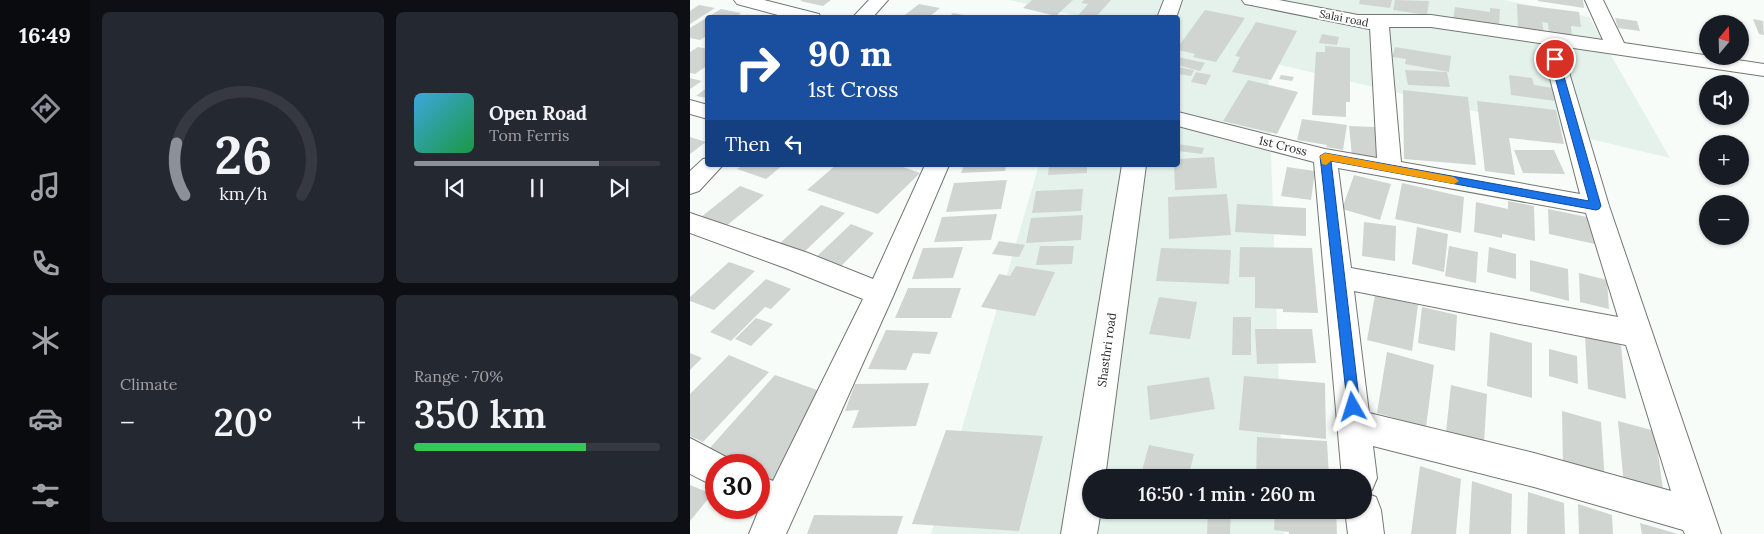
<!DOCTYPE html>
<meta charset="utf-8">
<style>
body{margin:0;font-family:Lora,serif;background:#242831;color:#f1f3f6;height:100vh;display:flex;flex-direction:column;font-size:19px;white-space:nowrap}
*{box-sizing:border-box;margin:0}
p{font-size:16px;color:#9ea1a6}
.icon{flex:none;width:28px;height:28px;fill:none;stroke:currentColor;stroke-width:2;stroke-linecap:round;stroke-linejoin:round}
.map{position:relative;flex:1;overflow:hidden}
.sheet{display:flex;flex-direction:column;gap:12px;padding:12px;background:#0d0f14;width:600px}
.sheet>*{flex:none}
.banner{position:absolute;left:15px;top:15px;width:475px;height:152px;border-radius:5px;box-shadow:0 1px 4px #0004;background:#1a4fa0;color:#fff;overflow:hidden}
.needle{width:32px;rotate:19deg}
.controls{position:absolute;left:1009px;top:15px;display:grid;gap:10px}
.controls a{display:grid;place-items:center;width:50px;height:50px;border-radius:50%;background:#171b24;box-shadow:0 1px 4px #0004;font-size:25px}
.speed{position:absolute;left:15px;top:454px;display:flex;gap:10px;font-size:25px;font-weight:700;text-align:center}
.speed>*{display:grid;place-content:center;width:65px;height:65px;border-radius:50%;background:#171b24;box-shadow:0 1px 4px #0004;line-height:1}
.speed .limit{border:8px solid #d22;background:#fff;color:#111}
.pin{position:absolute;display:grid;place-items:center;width:42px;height:42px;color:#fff;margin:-21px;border:2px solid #fff;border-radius:50%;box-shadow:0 1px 5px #0007}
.me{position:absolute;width:55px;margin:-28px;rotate:354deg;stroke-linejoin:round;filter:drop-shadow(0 0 4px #0008)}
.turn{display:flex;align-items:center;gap:18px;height:105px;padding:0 20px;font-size:22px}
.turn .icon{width:65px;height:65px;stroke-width:2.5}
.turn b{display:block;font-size:35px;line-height:42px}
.then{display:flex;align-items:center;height:48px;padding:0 20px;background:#0003;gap:10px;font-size:19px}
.big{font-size:38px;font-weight:600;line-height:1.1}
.sheet .widget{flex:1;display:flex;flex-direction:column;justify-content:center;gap:8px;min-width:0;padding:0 18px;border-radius:8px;background:#242831}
.sheet .dial{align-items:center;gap:0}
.dial svg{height:130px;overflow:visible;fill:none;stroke:#363941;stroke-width:7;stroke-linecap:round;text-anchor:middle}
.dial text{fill:#f1f3f6;stroke:none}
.song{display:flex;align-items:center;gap:15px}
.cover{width:60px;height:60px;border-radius:8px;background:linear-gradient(135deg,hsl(200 70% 55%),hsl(140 70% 35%))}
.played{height:5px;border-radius:2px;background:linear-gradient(90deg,#8c9099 75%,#363941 75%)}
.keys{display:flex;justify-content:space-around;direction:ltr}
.heat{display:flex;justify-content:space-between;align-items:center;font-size:28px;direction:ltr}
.charge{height:8px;border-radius:4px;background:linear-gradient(90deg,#34c759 70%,#363941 0)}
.sheet .tiles{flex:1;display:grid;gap:12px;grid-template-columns:repeat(2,1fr)}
.trip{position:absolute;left:392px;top:469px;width:290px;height:50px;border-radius:25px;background:#171b24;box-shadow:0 1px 4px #0004;font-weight:600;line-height:50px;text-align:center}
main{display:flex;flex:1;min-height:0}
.menu{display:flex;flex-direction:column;width:90px;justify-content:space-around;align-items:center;background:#090b0e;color:#9ea1a6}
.menu .icon{width:35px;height:35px}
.menu .selected{color:#8c9099}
.menu b{font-size:22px;color:#f1f3f6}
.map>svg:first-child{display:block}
.built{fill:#e5f2ec}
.building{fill:#d0d5d2}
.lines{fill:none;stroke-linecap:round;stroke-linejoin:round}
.minor-casing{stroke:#727774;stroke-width:2}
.major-casing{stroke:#727774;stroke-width:2}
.minor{fill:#fff;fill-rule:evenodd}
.major{fill:#fff;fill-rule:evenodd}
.route{fill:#1a73e8;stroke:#114b97}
.slow{fill:#f59e0b}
.labels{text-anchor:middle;stroke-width:4;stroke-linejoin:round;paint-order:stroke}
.far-street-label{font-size:11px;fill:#292b2a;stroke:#fff}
.street-label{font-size:12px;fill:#292b2a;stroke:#fff}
</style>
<main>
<nav class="menu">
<b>16:49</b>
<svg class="icon selected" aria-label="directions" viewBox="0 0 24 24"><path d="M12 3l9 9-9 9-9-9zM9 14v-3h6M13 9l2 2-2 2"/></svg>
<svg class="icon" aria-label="music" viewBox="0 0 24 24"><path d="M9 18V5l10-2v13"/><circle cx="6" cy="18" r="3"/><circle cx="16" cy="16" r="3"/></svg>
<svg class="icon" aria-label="phone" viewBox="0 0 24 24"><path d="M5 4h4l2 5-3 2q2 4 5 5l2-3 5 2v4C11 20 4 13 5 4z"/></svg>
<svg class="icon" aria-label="climate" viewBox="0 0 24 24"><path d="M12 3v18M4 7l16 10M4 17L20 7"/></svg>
<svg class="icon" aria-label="car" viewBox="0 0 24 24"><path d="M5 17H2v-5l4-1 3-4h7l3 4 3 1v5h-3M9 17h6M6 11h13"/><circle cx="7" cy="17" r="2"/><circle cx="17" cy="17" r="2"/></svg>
<svg class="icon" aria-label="filters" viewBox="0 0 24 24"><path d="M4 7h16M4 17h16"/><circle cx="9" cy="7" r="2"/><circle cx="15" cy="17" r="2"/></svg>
</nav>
<section class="sheet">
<div class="tiles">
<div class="widget dial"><svg viewBox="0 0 100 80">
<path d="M14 69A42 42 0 1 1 86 69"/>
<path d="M14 69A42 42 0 0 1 9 37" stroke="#8c9099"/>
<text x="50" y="56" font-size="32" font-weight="700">26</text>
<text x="50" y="72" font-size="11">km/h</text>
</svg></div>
<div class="widget">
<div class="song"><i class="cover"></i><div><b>Open Road</b><p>Tom Ferris</p></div></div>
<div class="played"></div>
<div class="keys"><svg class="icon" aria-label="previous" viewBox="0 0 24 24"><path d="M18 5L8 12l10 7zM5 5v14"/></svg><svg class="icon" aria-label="pause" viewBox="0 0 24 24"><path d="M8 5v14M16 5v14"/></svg><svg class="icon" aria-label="next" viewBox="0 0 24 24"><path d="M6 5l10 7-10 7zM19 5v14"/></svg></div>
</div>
<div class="widget"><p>Climate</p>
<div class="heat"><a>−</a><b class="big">20°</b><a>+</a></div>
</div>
<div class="widget"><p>Range · 70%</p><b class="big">350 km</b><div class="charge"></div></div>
</div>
</section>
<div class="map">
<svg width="1074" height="534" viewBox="0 0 1074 534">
<rect width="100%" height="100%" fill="#f7fcf9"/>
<path class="built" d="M320,0H814L899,17L980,158L578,62L592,477L401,478V510H593L594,534H241L349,165H488V18L392,17Z"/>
<path class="building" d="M112,0H141L133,6L110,1Z
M342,0H383L366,16L333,8Z
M394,0H421L405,18H386L398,4L391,3Z
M670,0H702L700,8L669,4Z
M705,0L739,1L737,15L703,10Z
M848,0H893L894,8L848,1Z
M229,4L250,8L238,18H211Z
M827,4L889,12L891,27L881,26L882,38L859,34L858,23L852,22L854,33L828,30Z
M9,5L25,8L0,24V11Z
M765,7L800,12V8L810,9L809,27L763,20Z
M31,9L51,13L45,18H18V35L10,40L0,38V28Z
M515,10L555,18L526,62L503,57L505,54L488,50V47Z
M263,13L284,17V18H258Z
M925,18L947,21L950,31L928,28Z
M1063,19L1073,21L1074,35L1069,34Z
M566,22L607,31L581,80L542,72L550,57L545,56Z
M632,34L649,37L647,45L629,43Z
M635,46L660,48V102H656V117L622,115L626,52H635Z
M8,47L18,49V65L5,74L0,73V52Z
M705,47L761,56L759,72L715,64L716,59L702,57Z
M488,57L515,63L510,71L488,65Z
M488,67L504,70L501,76L488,74Z
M715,70L757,72L760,87L718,85Z
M506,72L521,75L516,85L501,82Z
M591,75L604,77L602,81L589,79Z
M819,75L842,78L844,85L864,88L866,101L821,95Z
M0,78L12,81L0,89Z
M558,80L608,92L587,134L533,121Z
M18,87V98L6,96Z
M713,90L778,97L786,165L714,159Z
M787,101L866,110L874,144L819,138L825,175L795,171Z
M612,119L657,125L653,150L636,147L637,145L607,140Z
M659,126L685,127L690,157L662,156Z
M0,137L16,142L0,154Z
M488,144L514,148L512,154L488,151Z
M824,150H864L875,174L833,173Z
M524,157L527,188L485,190L484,165H488V159Z
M53,165H93L76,179L47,169Z
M146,165H207L230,173L188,214L117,190Z
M274,165H316L315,171L271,173Z
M359,165H397V173L358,175Z
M597,167L625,171L621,200L591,196Z
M664,175L701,184L690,220L652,209Z
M317,180L311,209L256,212L264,183Z
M712,183L774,197L771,233L705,219Z
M50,186L74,195L35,227L11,217Z
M393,189L391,211L342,213L346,191Z
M537,194L541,235L479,239L478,197Z
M818,201L844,206L845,241L812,234V238L784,232L786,202L818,209Z
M547,204L616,208V236L545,232Z
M131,205L155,213L112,254L87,246Z
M858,209L902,218L905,244L859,234Z
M307,214L301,240L244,242L252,217Z
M393,215L391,240L336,243L341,218Z
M674,222L706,226L705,261L672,256Z
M161,224L184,233L148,269L124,259Z
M727,227L758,234L754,272L722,264Z
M309,241L335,245L329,257L302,254Z
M350,246H384L382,264L346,265Z
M759,246L788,252L786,283L755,276Z
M273,247L263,278L222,279L233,248Z
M550,247L622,248L628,313L593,312V309L565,308V277H549Z
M799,247L826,254V279L797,272Z
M471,248L541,250L539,284L466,281Z
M840,260L878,269L879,301L840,291Z
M39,262L65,271L24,310L0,301V297Z
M326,266L365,272L345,316L291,307L309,274L320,276Z
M889,273L917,280L919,309L890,302Z
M76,279L101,289L81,309L75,307L41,341L20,332Z
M218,288H271L261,318H205Z
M685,295L728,305L722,351L677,340Z
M469,297L507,302L500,339L459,334Z
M732,307L767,315L765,351L728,343Z
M543,317H561V355H542Z
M66,318L83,324L61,346L45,339Z
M565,329H622L626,363L567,364Z
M196,330L248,332L240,354L223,353L216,370L178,369Z
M800,332L842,343V398L797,386Z
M895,336L931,345L936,399L898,389Z
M859,349L887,356L888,384L859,376Z
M697,352L744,365L736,427L687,413Z
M0,353L12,358L0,370Z
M39,355L79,372L13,442L0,436V394Z
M85,375L130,391L84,481L69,474V465H50L18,450Z
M554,376L635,383L636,439L549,430Z
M519,377L525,409L460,420L457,386Z
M239,383L226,426L162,428L169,410L155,411L165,384Z
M761,385L797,394L794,443L756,432Z
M872,411L911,422L915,482L873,469Z
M928,421L965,431L974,497L934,486Z
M256,430L353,436L329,531L222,524Z
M567,437L637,441L639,478H566Z
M459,445L504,454L498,478H450Z
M730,466L771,479L766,534H721Z
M782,481L822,494L821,534H779Z
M0,485L22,494L0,521Z
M838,492L874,503L875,534H837Z
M888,504L922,515L923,534H889Z
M518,510H541L540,534H517Z
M585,510H646L647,534H599V532L584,530Z
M124,515L213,516L207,534H117Z
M950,523L988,534H952Z"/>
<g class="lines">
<defs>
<path id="minor" d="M44,0H74L129,14L131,18H99L47,4Z
M179,0H198L182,18H162Z
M895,0H913L934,43L1074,64V76L741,27H699L711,162L890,194L855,59L858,55L865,53L872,55L875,59L919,206L1031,534H995L993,530L844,487L683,446L687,478L682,490L676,493L686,497L691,510L694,534H658L655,510H674V478H652L624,162L488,126V112L635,149L687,158L680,27L662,25L660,21L662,17L669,15H741L913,40ZM648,168L896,213L928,317L661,268ZM664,291L936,345L981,491L844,453L679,413Z
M0,100L18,105V119L0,114Z
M18,158V165H33L9,191L0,194V171L13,159Z
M235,165H259L204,294L96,534H59L68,512L60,508H69V475L83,481L173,299L98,269L0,233V213L118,253L183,279Z
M0,438L38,458L41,465H26V487L0,474Z"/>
<path id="major" d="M474,0H492L486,18H467Z
M552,0H589L689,19L696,21L698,25L696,29L689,31L561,5L555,4Z
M432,165H456L415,478H401V510H411L407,534H371Z"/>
</defs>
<use href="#minor" class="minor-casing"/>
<use href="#major" class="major-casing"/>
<use href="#minor" class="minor"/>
<use href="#major" class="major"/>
</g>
<path class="route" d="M862,57L869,59L911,206L909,209L906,210L641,161L670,407L668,411L663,413L658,411L630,156L635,153L899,201L860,59Z"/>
<path class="slow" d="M635,153L764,177L769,181L764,184L641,161L636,165L632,164L630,156Z"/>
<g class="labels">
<g class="far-street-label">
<text transform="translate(654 18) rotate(11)" y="4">Salai road</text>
</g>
<g class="street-label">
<text transform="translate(593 146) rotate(14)" y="4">1st Cross</text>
<text transform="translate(417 350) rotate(-82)" y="4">Shasthri road</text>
</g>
</g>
</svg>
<div class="controls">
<a><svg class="needle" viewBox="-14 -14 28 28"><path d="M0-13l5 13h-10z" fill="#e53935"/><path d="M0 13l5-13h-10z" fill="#9ea1a6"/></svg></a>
<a><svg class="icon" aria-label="sound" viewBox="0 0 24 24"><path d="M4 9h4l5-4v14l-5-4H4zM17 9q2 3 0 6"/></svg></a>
<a>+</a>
<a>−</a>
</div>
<div class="speed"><div class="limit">30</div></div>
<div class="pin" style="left:865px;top:59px;background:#d93025"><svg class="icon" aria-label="arrive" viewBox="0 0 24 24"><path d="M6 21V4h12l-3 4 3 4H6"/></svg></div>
<svg class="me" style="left:663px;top:407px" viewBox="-20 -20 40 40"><path d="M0-17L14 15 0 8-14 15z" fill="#1a73e8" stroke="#fff" stroke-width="4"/></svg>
<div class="trip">16:50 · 1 min · 260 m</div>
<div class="banner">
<div class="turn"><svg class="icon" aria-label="right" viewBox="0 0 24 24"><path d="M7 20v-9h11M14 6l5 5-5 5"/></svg><div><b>90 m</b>1st Cross</div></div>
<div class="then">Then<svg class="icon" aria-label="left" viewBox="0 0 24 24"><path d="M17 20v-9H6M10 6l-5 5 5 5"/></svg></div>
</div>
</div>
</main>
